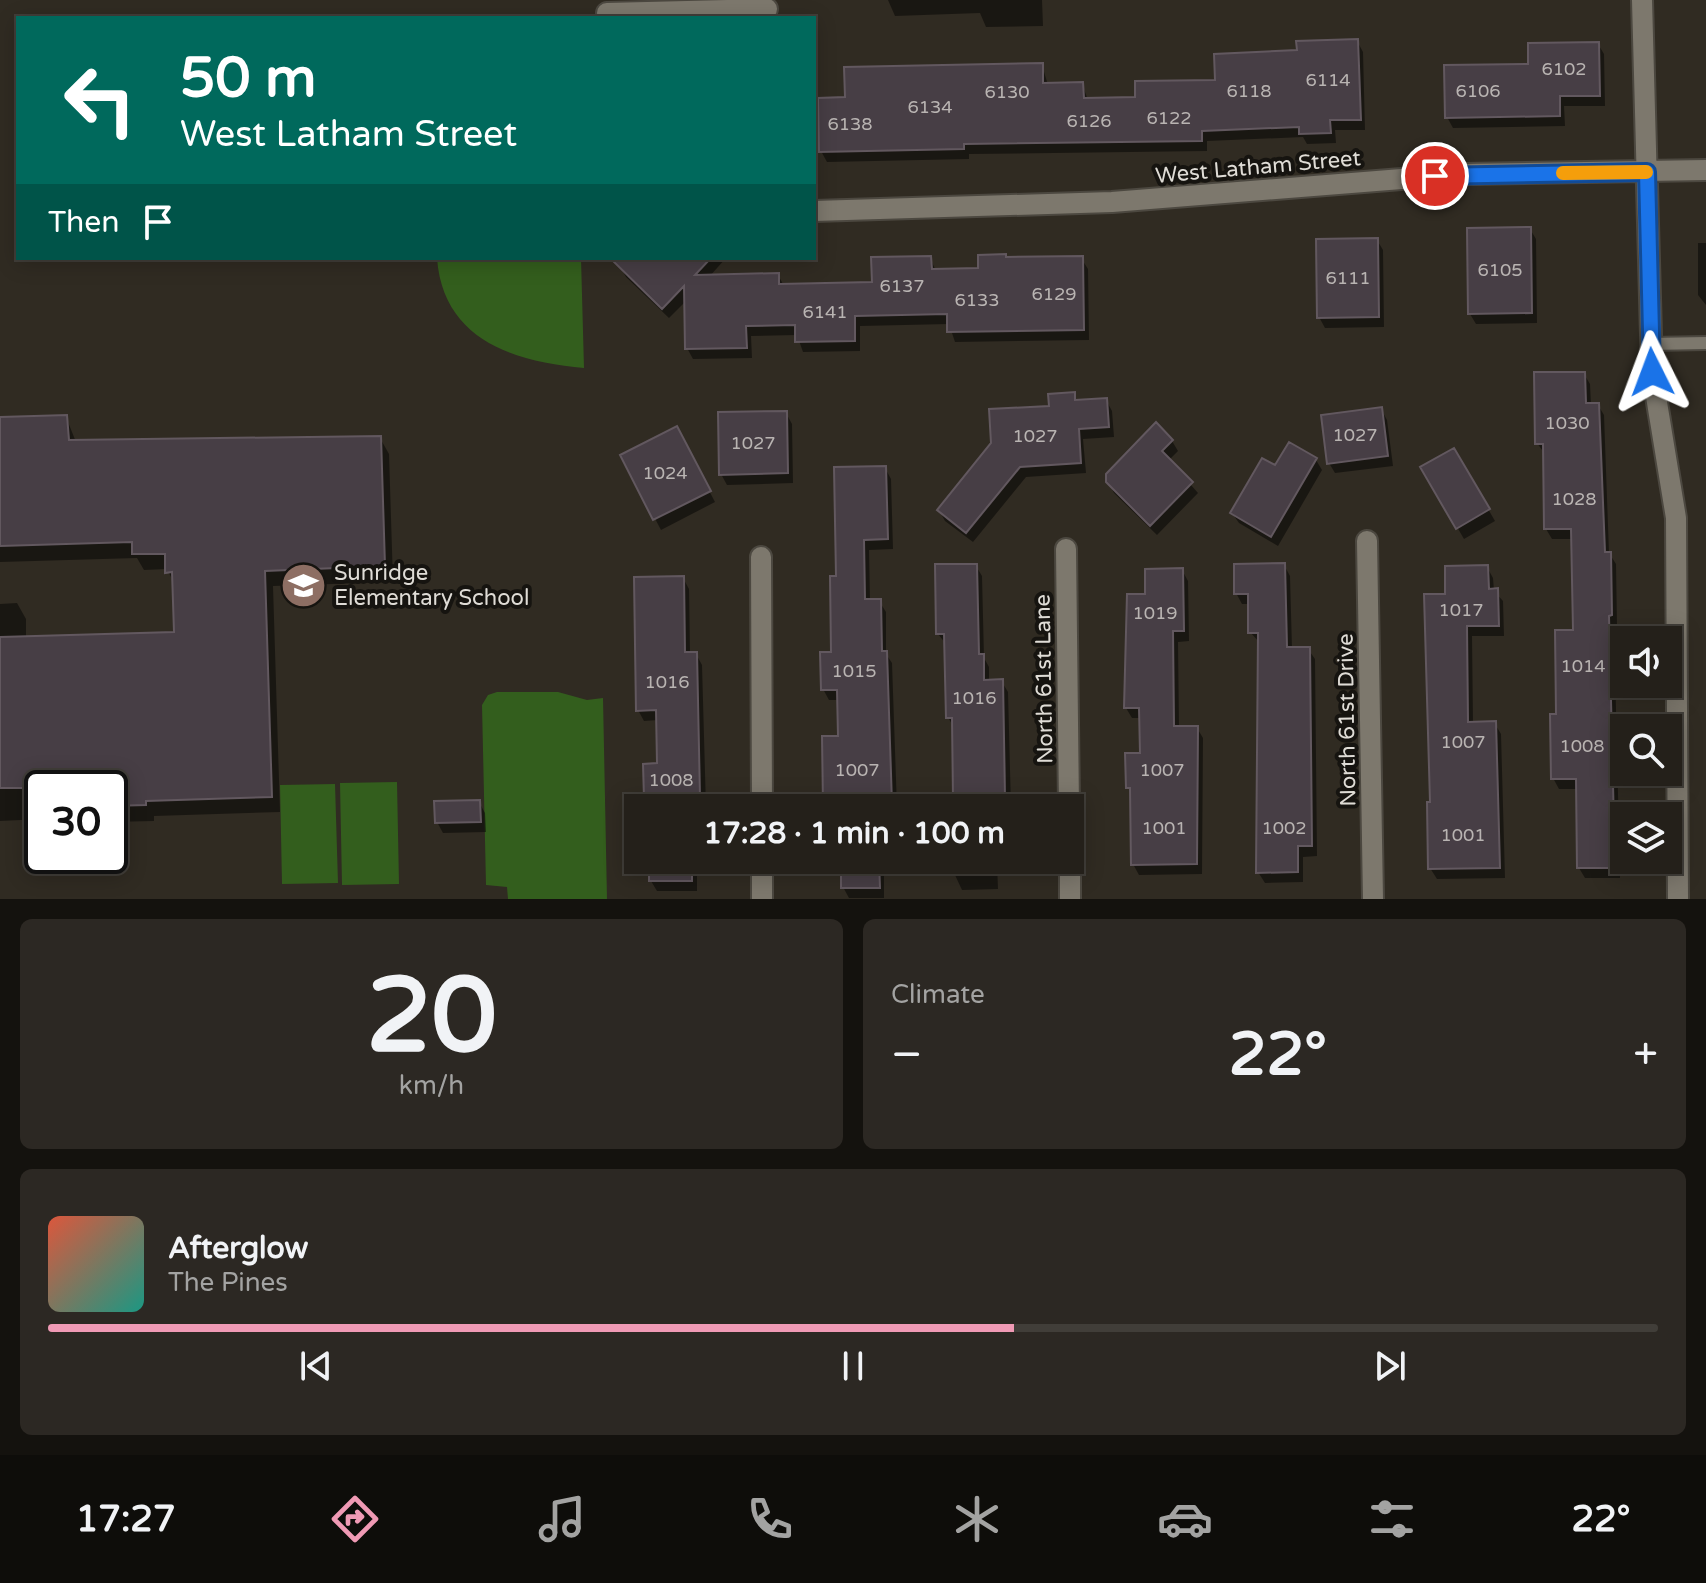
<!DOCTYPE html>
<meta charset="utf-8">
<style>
body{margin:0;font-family:"Varela Round",sans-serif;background:#2c2823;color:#f1f3f6;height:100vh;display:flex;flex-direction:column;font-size:30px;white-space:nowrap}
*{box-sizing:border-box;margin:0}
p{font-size:26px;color:#a3a3a2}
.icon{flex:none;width:44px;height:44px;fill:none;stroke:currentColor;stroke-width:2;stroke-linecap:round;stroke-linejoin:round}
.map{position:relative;height:899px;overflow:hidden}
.drawer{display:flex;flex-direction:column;gap:20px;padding:20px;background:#14120e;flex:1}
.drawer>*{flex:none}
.banner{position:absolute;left:16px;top:16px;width:800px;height:244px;border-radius:0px;box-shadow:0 4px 20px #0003,0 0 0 2px #413e39;background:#00695c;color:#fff;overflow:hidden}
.controls{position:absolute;left:1610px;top:626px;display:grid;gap:16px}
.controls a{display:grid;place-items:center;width:72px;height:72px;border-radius:0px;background:#24201a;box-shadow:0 4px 20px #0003,0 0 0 2px #413e39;font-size:40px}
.speed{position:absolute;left:24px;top:770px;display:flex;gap:16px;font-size:40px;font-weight:700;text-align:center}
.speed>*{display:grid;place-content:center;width:104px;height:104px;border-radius:50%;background:#24201a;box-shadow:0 4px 20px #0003,0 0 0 2px #413e39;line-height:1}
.speed .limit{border:4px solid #111;border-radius:12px;background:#fff;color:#111}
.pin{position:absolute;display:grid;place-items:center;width:68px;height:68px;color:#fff;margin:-34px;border:4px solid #fff;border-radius:50%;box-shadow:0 2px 8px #0007}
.me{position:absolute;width:88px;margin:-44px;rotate:357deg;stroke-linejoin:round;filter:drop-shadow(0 0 6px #0008)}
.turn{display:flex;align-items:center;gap:28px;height:168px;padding:0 32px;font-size:36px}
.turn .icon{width:104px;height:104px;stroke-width:2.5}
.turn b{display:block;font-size:56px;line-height:68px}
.then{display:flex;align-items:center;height:76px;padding:0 32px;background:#0003;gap:16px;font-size:30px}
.big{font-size:60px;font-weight:800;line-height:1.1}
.drawer .card{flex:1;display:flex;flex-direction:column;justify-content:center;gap:12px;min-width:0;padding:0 28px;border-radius:12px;background:#2c2823}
.drawer .dial{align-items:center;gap:0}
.dial b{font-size:104px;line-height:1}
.song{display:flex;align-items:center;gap:24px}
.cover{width:96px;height:96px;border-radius:12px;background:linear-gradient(135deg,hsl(10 70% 55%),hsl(170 70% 35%))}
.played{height:8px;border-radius:4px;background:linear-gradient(90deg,#f09ab5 60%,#413e39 60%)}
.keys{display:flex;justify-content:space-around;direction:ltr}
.heat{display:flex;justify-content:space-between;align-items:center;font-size:44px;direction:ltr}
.drawer .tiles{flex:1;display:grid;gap:20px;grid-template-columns:1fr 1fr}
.card:last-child{grid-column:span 2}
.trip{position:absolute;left:624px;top:794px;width:460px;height:80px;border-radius:0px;background:#24201a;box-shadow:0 4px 20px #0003,0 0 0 2px #413e39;font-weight:800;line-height:80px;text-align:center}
.tabs{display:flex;height:128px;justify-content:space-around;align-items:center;background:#0e0d0a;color:#a3a3a2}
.tabs .icon{width:56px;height:56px}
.tabs .current{color:#f09ab5}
.tabs b{font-size:36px;color:#f1f3f6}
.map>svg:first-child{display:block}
.green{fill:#335e1d}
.shadow{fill:#0007}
.building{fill:#473e45;stroke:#62585f;stroke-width:2}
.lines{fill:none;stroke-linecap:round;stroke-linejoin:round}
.lane-casing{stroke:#4c4840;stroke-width:16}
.street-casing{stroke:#4c4840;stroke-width:24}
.lane{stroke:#7d786d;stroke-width:12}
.street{stroke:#7d786d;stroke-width:20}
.route-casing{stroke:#114b97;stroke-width:20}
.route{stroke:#1a73e8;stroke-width:14}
.slow{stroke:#f59e0b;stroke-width:14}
.labels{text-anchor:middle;stroke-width:8;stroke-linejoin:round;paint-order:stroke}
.number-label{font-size:18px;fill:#b9b4b2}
.street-label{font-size:22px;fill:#dfdcd6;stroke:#161410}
.poi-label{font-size:22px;fill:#dfdcd6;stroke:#161410;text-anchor:start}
</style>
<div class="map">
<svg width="1706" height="899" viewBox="0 0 1706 899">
<rect width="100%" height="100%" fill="#302b22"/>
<path class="green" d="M437,258H581L584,368C514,362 443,340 437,258Z
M497,692H558L587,700L603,698L607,899H508L507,887L486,885L482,705L488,695Z
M397,782L399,884L342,885L340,783Z
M335,784L338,883L282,884L280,785Z"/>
<path class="shadow" d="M888,0H1042L1043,26L986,27L980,13L895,16Z
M1357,41L1363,52L1365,130H1335L1336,143L1307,144L1303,137L1207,141V151L969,154V159L827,162L821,151L847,99L1042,65L1048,85L1082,84L1088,100L1137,99L1217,82L1299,52Z
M1598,44L1604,54L1605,106H1564L1565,126L1453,128L1447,117L1530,66Z
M1530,229L1536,239L1537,323L1476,324L1470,314Z
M1377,240L1383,250L1384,327L1325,328L1319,317Z
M1698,243H1706V305L1698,295Z
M629,258H726L709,277L778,275L784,286L874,284L930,258L936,271L980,270L1081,258L1088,269L1089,340L955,342L949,324L860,326V351L803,352L797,335L751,336L752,358L693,359L687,348V300L669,318L626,277L620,266Z
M1584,374L1590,384L1591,405H1598L1604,415L1609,553L1616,564L1617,626H1614L1620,878H1585L1579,868L1578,789H1559L1553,778L1558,716L1575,631L1574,539H1552L1546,529L1545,454L1537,443Z
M1074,395L1078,402L1106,400L1112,411L1114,437L1083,439L1086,473L1026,477L973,542L945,521L939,510L1051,408Z
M1381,409L1387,420L1393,466L1335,473L1329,463Z
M786,413L792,424L793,483L727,485L721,474Z
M66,417L76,442L380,438L389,454L393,582L273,586L280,812L154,816V821L110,822V788H42V819L0,821V604L17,603L26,619V638L176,634L175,585L167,569L144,570L137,558L0,562V419Z
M682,439L715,502L661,530L622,456Z
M1172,441L1178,451L1169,460L1198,493L1157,535L1114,493L1108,482Z
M1454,450L1495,521L1464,539L1423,468Z
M1316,460L1322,470L1278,546L1239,523L1232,513L1276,468Z
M885,468L891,479L893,549L869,550L870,601H879L886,612V654L892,663L897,808H825L824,738H840V700H829L823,689L833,654L838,578Z
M1284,565L1290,576L1292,649H1308L1315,659L1317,856L1303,857V882L1265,883L1258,872L1260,643L1250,632V604H1242L1236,593Z
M976,566L982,576L984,658L989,667V682H1002L1008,692L1011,808H955L954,728L948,717L946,644L938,634Z
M1487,567L1493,578L1494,591L1503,601L1504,636H1472L1473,724H1495L1501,734L1505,878L1437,879L1430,868L1432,804L1447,596Z
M1182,570L1188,581L1189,641L1178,642L1179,728H1197L1203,738L1202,874L1139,875L1133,864L1132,794L1128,787L1142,755L1141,718H1132L1126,708L1147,596Z
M683,578L689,589L690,654H696L702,665L706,808H651L646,797L659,765L658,720L644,721L638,710Z
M479,802L485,813L486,832L443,833L437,822Z
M651,860H708V874H697V891H657L651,881Z
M824,860H893V874H884V898H849L843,887V866H827Z
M948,860H1013V862L997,863L998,889L962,890Z"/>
<path class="building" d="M1358,39L1361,120H1330L1331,133L1299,134V127L1202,131V141L964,144V149L819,152L818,98L845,97L844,67L1043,63V83L1083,82L1084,98L1135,97V81L1215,80L1214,54L1297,50L1296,41Z
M1599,42L1600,96H1560V116L1445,118L1444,65L1528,64V43Z
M1531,227L1532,313L1468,314L1467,228Z
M1378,238L1379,317L1317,318L1316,239Z
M1006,254V257L1083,256L1084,330L947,332V314L855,316V341L795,342V325L746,326L747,348L685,349L684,286L662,309L610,258H711L695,275L779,273V284L872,282L871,257L931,256L932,269L978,268V255Z
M1534,372H1585L1586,403H1599L1605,552H1611L1612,615L1609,616L1615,868H1577L1576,779H1551L1550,714H1556L1555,630H1573L1571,529H1544L1543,444H1535Z
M1075,392V400L1107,398L1109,427L1079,429L1081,463L1020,467L966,533L937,510L991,443L989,409L1049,406L1048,394Z
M1382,407L1388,456L1327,464L1321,415Z
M787,411L788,473L719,475L718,412Z
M67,415L69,440L381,436L385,566L265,571L272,797L146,801V805L110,806V788H0V637L174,632L172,572L165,573V554H132V542L0,546V417Z
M1156,422L1173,440L1162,451L1193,482L1150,526L1106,482V474Z
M677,426L711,491L653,520L620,455Z
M1289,442L1317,458L1271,537L1230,513L1262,458L1275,465Z
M1454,448L1490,509L1456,529L1420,467Z
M886,466L888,539L864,540L865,599H881L882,651H887L892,804L823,805L822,736H838L837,690H821L820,652H831L830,576H836L834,467Z
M1285,563L1287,647H1310L1312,846H1298V872L1256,873L1258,633H1248V594H1234V564Z
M935,564H977L979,654H984V680L1003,679L1005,797L953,798L952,718H946L944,634H936Z
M1488,565L1489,589L1498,588L1499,626H1467L1468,722L1496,721L1500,868L1428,869L1427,802H1430L1424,594H1445V566Z
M1183,568L1184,631H1173L1174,726H1198L1197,864L1131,865L1130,788H1126L1125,753H1140L1139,708H1124L1127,594H1145V569Z
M684,576L685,652H697L700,797L644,798L643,764L657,763L656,710L636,711L634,577Z
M480,800L481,822L435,823L434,801Z
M649,860H692V881H649Z
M841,860H879L880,888H841Z"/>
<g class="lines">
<defs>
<path id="lane" d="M1650,344L1706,343"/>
<path id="street" d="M1642,0L1652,372L1676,518L1678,899
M607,13L767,9
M814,211L1112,202L1464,174L1706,170
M1367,541L1373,899
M1066,549L1069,808
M761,557L762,808
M762,860V899
M1070,860V899"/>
</defs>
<use href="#lane" class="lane-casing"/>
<use href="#street" class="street-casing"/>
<use href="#lane" class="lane"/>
<use href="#street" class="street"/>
</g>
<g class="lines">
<defs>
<path id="route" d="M1435,176L1647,172L1652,372"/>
</defs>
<use href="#route" class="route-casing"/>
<use href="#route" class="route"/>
<path class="slow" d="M1563,173L1646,172"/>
</g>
<defs>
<symbol id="school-disc" viewBox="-11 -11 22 22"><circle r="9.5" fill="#8d6e63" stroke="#161410"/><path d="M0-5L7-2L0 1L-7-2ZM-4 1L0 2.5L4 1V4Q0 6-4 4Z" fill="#fff"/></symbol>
</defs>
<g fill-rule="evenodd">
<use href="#school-disc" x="278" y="560" width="51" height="51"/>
</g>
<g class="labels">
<g class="number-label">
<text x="1564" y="75">6102</text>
<text x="1328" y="86">6114</text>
<text x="1249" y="97">6118</text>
<text x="1478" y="97">6106</text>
<text x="1007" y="98">6130</text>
<text x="930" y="113">6134</text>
<text x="1169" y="124">6122</text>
<text x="1089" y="127">6126</text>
<text x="850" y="130">6138</text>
<text x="1500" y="276">6105</text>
<text x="1348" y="284">6111</text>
<text x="902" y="292">6137</text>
<text x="1054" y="300">6129</text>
<text x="977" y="306">6133</text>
<text x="825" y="318">6141</text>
<text x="1567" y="429">1030</text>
<text x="1355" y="441">1027</text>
<text x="1035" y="442">1027</text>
<text x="753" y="449">1027</text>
<text x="665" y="479">1024</text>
<text x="1574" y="505">1028</text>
<text x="1461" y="616">1017</text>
<text x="1155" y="619">1019</text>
<text x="1583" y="672">1014</text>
<text x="854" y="677">1015</text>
<text x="667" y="688">1016</text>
<text x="974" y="704">1016</text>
<text x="1463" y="748">1007</text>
<text x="1582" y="752">1008</text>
<text x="857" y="776">1007</text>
<text x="1162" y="776">1007</text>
<text x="671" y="786">1008</text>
<text x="1164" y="834">1001</text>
<text x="1284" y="834">1002</text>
<text x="1463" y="841">1001</text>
</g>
<g class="street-label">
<text transform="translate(1258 166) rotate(-5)" y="8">West Latham Street</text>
<text transform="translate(1043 679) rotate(-91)" y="8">North 61st Lane</text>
<text transform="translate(1346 720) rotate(-91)" y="8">North 61st Drive</text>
</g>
<g class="poi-label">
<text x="334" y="580">Sunridge<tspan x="334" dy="25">Elementary School</tspan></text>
</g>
</g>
</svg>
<div class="controls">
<a><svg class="icon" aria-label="sound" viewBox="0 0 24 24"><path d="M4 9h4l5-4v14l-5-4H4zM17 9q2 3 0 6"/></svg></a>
<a><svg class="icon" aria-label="search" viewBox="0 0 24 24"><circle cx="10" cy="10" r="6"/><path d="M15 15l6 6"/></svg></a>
<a><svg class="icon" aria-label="layers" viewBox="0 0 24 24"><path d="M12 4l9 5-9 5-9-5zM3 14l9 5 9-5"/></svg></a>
</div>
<div class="speed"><div class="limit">30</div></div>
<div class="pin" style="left:1435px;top:176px;background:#d93025"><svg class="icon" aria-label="arrive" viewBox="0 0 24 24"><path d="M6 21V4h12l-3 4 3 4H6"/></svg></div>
<svg class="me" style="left:1652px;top:372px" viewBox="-20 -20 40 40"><path d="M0-17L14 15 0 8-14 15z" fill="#1a73e8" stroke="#fff" stroke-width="4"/></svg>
<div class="trip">17:28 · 1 min · 100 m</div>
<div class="banner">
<div class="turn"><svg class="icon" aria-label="left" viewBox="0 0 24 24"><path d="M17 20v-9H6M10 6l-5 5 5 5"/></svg><div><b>50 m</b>West Latham Street</div></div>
<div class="then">Then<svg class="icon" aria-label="arrive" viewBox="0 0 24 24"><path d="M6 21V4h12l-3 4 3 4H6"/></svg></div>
</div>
</div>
<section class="drawer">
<div class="tiles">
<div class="card dial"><b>20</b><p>km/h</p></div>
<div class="card"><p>Climate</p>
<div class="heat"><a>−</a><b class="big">22°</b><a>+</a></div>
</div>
<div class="card">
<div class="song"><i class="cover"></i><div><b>Afterglow</b><p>The Pines</p></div></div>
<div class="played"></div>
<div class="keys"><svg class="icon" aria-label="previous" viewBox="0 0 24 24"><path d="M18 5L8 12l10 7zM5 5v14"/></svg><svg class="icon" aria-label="pause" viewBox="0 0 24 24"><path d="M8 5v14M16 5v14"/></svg><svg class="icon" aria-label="next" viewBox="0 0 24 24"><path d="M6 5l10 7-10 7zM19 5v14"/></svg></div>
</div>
</div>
</section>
<nav class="tabs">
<b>17:27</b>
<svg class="icon current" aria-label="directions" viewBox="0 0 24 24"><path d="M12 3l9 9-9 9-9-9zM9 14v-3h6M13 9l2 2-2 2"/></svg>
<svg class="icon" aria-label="music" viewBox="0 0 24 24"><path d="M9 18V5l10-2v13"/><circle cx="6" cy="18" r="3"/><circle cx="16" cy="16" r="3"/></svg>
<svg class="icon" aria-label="phone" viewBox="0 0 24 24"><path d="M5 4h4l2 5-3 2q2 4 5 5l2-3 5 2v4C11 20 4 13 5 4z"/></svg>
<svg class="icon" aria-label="climate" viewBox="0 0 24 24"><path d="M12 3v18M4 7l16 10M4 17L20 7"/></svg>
<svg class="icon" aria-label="car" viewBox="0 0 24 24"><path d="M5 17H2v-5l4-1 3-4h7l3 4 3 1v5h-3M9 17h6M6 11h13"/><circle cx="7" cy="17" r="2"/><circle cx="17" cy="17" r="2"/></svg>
<svg class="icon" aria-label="filters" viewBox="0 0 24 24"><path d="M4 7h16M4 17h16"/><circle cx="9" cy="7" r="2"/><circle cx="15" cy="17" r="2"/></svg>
<b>22°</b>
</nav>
